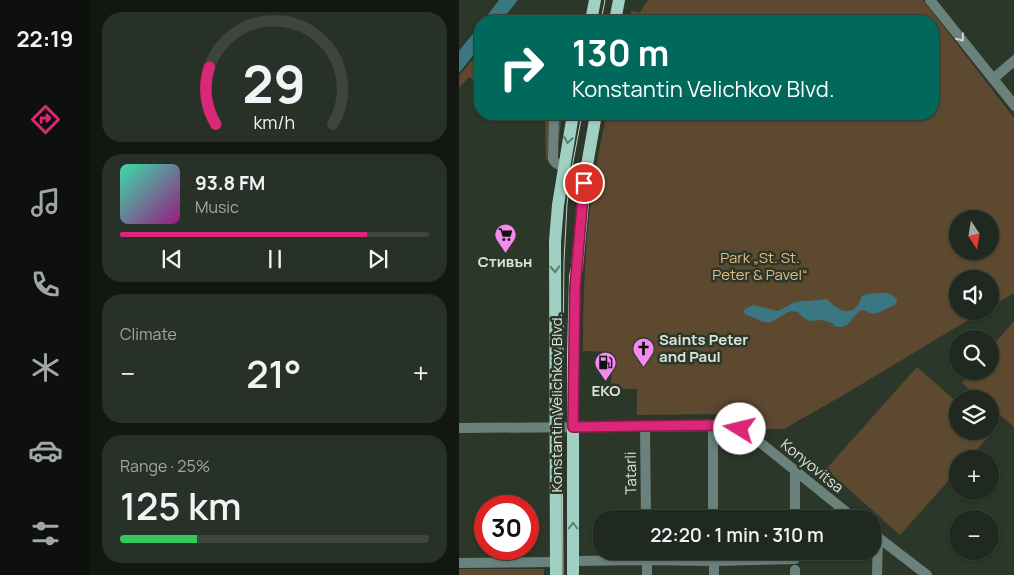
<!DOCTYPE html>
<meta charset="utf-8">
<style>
body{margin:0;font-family:Manrope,sans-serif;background:#283128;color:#f1f3f6;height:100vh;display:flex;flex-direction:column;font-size:19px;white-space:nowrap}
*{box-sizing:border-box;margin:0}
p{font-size:16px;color:#a2a6a4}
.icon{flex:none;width:28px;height:28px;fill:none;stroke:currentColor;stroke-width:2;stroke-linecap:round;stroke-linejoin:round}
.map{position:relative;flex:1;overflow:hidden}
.details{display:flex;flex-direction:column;gap:12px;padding:12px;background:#121711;width:369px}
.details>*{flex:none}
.top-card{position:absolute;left:15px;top:15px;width:465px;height:105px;border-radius:20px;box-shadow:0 1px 4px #0004,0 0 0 1px #3d453d;background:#00695c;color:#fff;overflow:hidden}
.needle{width:32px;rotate:168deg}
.controls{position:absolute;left:490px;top:210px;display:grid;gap:10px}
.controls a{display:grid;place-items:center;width:50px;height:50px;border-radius:50%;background:#20291f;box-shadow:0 1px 4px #0004,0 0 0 1px #3d453d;font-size:25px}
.speed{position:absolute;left:15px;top:495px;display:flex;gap:10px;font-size:25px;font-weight:700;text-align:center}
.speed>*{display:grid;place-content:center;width:65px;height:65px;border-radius:50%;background:#20291f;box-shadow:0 1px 4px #0004,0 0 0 1px #3d453d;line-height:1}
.speed .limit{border:8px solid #d22;background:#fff;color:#111}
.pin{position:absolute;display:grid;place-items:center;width:42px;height:42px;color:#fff;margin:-21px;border:2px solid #fff;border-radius:50%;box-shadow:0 1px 5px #0007}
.me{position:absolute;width:55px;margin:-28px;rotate:279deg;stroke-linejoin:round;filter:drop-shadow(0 0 4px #0008)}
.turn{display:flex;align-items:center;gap:18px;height:105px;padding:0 15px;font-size:22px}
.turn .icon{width:65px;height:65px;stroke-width:2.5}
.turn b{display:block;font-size:35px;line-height:42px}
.big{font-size:38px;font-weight:600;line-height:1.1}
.details .card{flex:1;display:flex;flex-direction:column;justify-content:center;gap:8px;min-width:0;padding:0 18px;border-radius:20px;background:#283128}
.details .dial{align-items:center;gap:0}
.dial svg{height:130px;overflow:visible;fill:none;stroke:#3d453d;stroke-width:7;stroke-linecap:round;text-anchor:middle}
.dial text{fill:#f1f3f6;stroke:none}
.song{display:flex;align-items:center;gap:15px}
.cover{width:60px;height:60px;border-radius:8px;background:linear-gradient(135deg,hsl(160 70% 55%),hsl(310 70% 35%))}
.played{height:5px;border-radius:2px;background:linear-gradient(90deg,#db2777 80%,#3d453d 80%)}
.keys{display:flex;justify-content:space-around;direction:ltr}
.heat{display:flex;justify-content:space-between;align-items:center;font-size:28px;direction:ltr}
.charge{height:8px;border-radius:4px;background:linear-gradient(90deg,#34c759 25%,#3d453d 0)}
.trip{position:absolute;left:134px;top:510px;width:288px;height:50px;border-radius:20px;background:#20291f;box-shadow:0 1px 4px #0004,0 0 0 1px #3d453d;font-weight:600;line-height:50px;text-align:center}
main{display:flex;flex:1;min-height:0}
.menu{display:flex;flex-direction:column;width:90px;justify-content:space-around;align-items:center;background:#0d100c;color:#a2a6a4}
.menu .icon{width:35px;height:35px}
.menu .active{color:#db2777}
.menu b{font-size:22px;color:#f1f3f6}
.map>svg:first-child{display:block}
.green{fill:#5d4930;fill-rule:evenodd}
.water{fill:#3b7782}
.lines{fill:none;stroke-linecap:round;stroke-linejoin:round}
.street{stroke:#6a827b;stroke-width:10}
.primary{stroke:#9fd0c2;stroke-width:12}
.tram{stroke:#c7cec6;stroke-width:1}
.oneway{stroke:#cbd4cd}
.oneway2{stroke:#5f7c6e}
.route-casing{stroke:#8e194d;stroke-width:12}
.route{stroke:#db2777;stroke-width:9}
.labels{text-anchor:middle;stroke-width:5;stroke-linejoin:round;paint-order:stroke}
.park-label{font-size:15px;fill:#e8b87d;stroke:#2b3729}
.poi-label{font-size:15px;font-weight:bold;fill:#dce3db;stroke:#2b3729}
.street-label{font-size:15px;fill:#dce3db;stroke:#2b3729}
</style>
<main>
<nav class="menu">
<b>22:19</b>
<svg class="icon active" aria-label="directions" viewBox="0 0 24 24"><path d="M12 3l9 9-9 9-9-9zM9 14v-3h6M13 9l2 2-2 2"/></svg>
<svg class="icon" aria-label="music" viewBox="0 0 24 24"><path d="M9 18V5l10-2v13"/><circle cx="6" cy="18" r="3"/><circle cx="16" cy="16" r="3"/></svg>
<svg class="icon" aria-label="phone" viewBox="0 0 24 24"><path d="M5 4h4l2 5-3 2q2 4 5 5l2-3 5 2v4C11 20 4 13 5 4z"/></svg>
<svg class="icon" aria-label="climate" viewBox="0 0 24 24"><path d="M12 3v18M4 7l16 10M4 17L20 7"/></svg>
<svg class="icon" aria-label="car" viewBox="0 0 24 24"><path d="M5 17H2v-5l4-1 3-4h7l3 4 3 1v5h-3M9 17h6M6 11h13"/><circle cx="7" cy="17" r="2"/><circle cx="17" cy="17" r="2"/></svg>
<svg class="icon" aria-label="filters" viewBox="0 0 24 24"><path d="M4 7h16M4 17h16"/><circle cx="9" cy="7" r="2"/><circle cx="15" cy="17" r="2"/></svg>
</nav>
<section class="details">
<div class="card dial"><svg viewBox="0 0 100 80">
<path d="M14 69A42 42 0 1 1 86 69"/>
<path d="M14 69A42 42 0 0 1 10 34" stroke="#db2777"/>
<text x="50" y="56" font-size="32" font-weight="700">29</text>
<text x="50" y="72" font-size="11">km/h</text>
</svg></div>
<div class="card">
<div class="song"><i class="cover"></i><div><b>93.8 FM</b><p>Music</p></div></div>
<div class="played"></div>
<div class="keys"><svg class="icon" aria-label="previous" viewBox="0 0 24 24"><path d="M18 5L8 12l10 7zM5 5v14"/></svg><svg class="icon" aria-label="pause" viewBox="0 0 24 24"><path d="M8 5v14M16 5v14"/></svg><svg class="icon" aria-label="next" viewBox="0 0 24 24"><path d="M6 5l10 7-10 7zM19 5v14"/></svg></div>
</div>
<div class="card"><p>Climate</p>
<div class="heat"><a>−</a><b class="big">21°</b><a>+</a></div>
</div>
<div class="card"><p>Range · 25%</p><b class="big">125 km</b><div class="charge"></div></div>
</section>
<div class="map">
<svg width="556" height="575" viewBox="0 0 556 575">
<rect width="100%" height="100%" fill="#2b3729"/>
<path class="green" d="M189,0H464L555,118V293L531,307V279H499V311H524L393,390L325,429H297L259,414L178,415V389H152L153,352L124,351C124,324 124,297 126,270C128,218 136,165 148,114H474V21H170L172,11L181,12ZM499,219H531V251H499Z
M21,51V86L10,77L0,88V76Z
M48,114H103L97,160L87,159L86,120L51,117Z
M555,321V427L531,407V399H521L503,383L513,371H531V349Z
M458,367L499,403V431H531L533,433L509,459H499V470L441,535L367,469Z
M0,569H85V575H0Z"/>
<path class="water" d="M40,0H59L42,21H24Z
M21,25V47L0,73V51Z
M421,293C429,293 433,293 438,300L437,304L421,312L414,314L404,310L400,311L388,325L383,327H377L373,323L364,320L351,321L345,318L339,312L331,311L312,322H304L286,314L284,311L286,309L294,305L319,311L334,303L342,301H349L368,299C375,307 388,317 397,307C400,304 402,299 403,296L409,294Z"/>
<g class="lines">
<path class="street" d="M471,0L556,106
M534,79L556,60
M95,114L94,159C96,164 100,165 105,166
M254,425V519
M186,426L187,519
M0,428L269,426L281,429L292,435L396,519
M336,519V472
M412,532L468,575
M188,551V575
M255,551V575
M336,552V551
M114,561L188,560L255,561L336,559
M0,563L97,562
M336,575V570
M418,575L419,536"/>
<path class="primary" d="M132,21L136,0
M156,21L160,0
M97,575L96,241L99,205L114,114
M114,575V355L116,276L118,267L127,171L137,114"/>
<path class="tram" d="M142,21L146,0
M104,575L103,427L105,261L108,204L112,173L123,114"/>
</g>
<defs><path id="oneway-chevron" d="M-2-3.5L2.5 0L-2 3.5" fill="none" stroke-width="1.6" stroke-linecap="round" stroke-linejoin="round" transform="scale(1.25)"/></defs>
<use class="oneway" href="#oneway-chevron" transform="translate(502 38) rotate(52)"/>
<g class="oneway2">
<use href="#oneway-chevron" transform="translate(109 140) rotate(100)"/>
<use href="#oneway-chevron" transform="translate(96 269) rotate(87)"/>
<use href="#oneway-chevron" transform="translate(114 526) rotate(-90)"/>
</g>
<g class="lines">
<defs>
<path id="route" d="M125,183L116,288L114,427L254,425L269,426L281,429"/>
</defs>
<use href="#route" class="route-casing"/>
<use href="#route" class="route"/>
</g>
<defs>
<symbol id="supermarket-pin" viewBox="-11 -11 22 30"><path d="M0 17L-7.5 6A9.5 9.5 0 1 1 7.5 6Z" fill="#f489f0" stroke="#2b3729"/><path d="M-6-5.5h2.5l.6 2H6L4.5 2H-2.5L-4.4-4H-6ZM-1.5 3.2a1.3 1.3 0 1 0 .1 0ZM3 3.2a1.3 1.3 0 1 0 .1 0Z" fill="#111"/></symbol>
<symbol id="church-pin" viewBox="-11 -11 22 30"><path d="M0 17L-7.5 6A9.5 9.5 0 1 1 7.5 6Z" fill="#f489f0" stroke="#2b3729"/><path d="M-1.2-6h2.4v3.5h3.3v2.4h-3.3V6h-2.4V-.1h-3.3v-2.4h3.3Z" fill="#111"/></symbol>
<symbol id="fuel-pin" viewBox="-11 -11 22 30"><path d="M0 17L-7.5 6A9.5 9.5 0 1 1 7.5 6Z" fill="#f489f0" stroke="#2b3729"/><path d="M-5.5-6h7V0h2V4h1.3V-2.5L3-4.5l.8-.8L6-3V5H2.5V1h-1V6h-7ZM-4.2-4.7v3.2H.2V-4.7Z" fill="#111"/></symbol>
</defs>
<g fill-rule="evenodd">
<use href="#supermarket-pin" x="34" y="222" width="25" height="34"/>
<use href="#church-pin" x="172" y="336" width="25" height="34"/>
<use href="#fuel-pin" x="134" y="350" width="25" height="34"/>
</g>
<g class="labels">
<g class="park-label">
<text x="301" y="263">Park „St. St.<tspan x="301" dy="17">Peter &amp; Pavel“</tspan></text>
</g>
<g class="poi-label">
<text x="46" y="267">Стивън</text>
<text x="200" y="345" text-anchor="start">Saints Peter<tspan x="200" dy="17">and Paul</tspan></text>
<text x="147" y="396">EKO</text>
</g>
<g class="street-label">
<text transform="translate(98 403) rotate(-90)" y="5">Konstantin Velichkov Blvd.</text>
<text transform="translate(353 466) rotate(39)" y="5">Konyovitsa</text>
<text transform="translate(172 473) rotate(-91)" y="5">Tatarli</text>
</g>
</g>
</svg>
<div class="controls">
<a><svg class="needle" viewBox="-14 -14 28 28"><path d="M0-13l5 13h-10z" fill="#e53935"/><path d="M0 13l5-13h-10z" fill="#a2a6a4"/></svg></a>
<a><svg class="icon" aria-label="sound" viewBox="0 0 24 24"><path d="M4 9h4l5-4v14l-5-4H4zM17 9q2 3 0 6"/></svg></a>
<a><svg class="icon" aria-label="search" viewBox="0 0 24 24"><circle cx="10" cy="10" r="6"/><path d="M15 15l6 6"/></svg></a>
<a><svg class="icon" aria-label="layers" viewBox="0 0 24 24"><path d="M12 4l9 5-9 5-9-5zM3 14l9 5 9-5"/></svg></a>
<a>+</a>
<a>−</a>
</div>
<div class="speed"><div class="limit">30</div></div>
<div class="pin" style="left:125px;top:183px;background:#d93025"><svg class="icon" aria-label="arrive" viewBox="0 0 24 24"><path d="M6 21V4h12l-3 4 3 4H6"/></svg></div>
<svg class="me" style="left:281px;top:429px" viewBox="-20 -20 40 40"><circle r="19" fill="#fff"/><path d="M0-13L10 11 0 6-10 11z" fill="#db2777"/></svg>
<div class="trip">22:20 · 1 min · 310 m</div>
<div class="top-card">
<div class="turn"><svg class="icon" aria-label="right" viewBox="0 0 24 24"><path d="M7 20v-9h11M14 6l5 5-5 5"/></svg><div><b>130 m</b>Konstantin Velichkov Blvd.</div></div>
</div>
</div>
</main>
